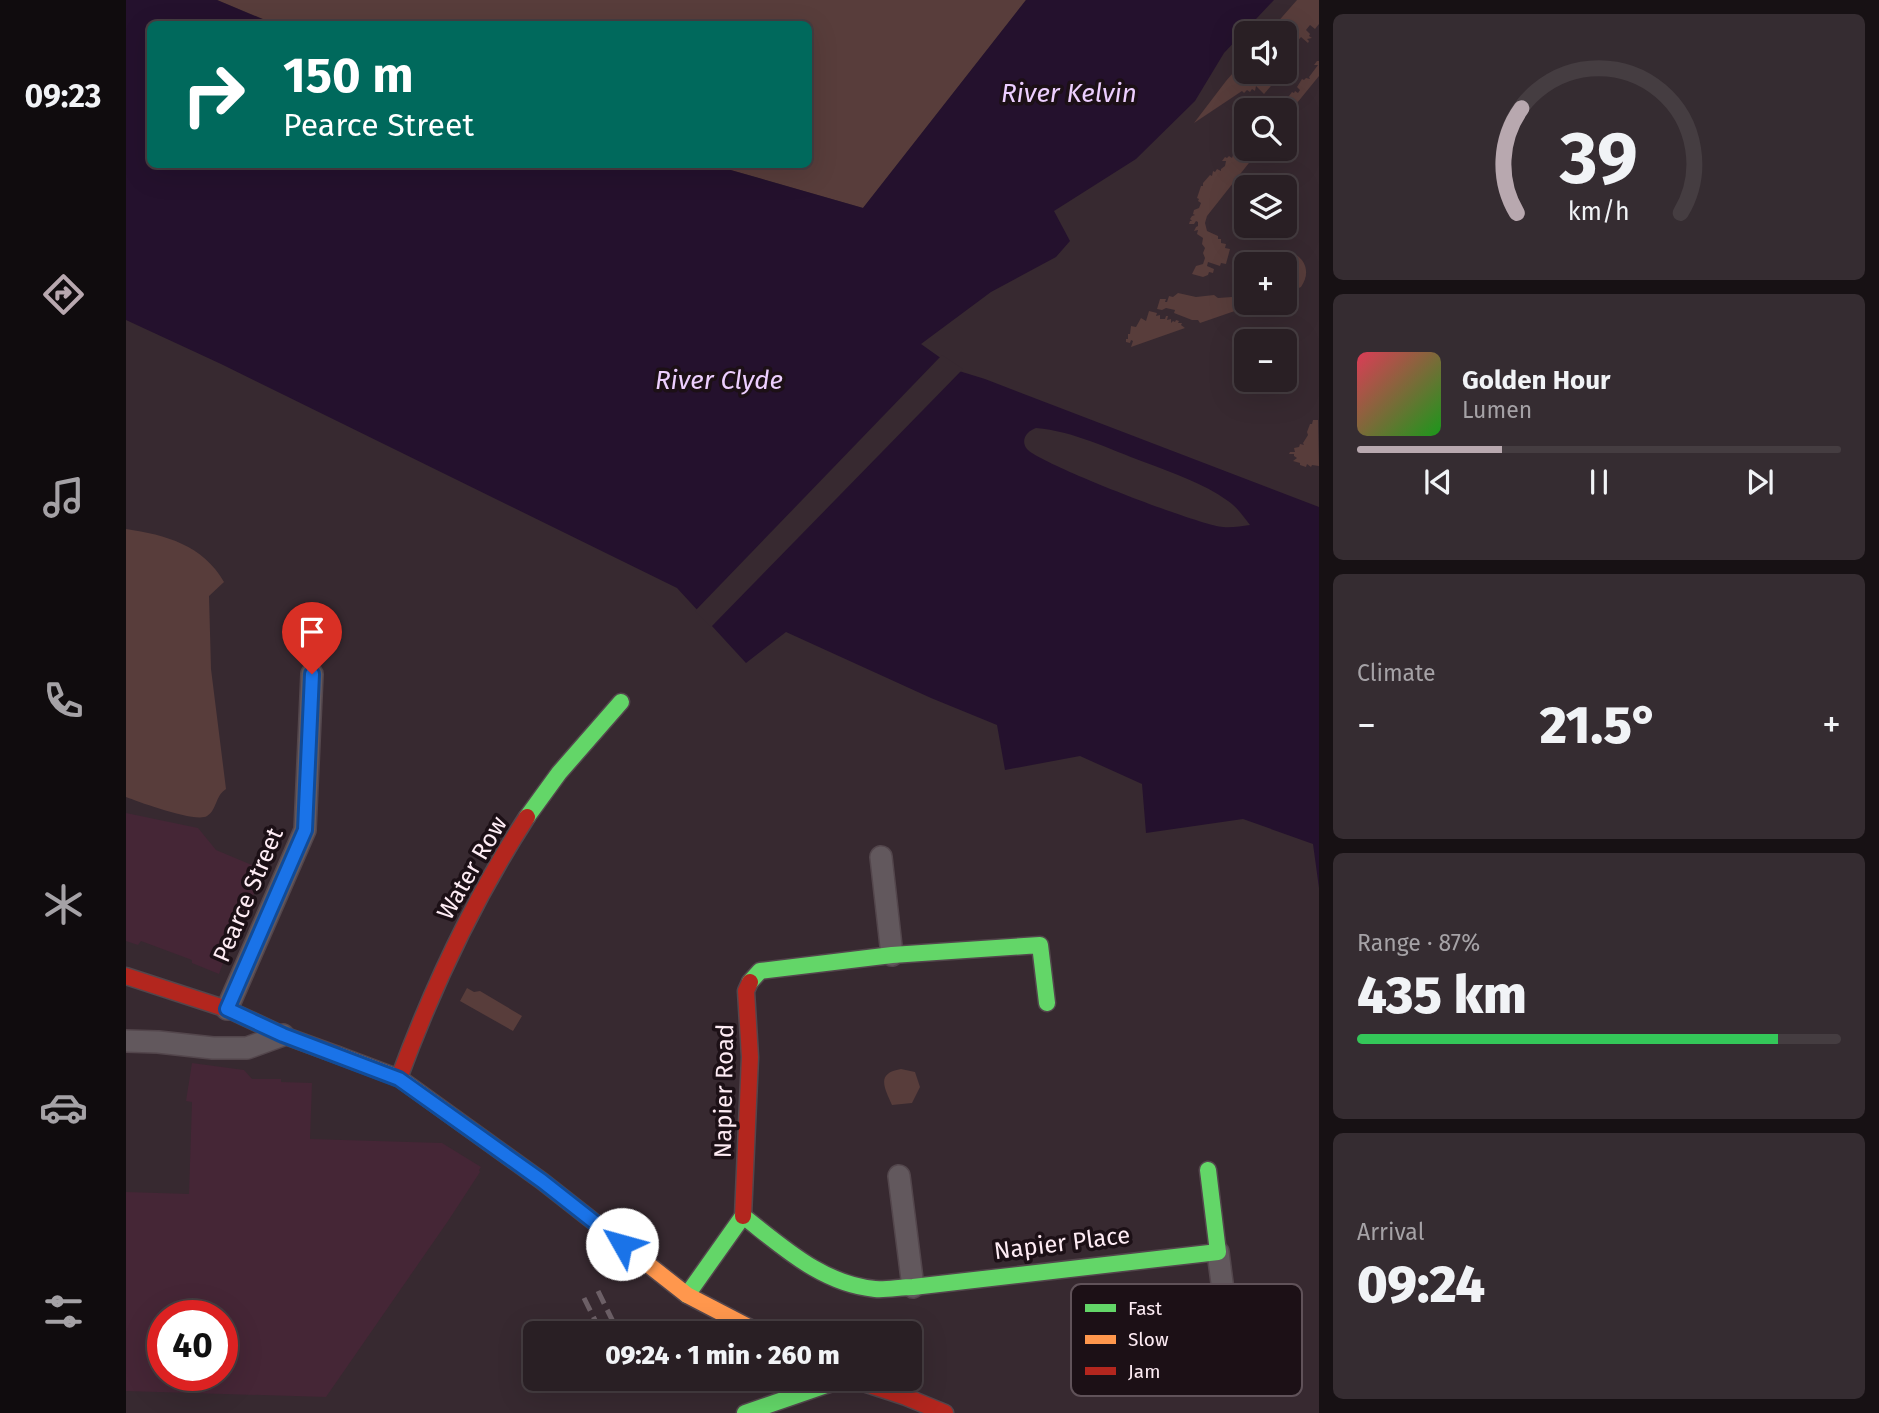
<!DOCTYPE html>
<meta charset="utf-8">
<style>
body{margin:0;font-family:"Fira Sans",sans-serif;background:#352c31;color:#f1f3f6;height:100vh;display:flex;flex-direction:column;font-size:26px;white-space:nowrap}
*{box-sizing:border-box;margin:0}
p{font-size:23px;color:#a5a2a6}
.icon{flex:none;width:38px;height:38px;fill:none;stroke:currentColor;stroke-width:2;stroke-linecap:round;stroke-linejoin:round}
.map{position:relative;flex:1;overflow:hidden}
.panel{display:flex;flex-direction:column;gap:14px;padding:14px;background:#171114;width:560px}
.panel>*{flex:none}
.banner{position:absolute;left:21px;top:21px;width:665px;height:147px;border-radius:10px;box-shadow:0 7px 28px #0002,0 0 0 2px #453d41;background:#00695c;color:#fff;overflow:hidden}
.tools{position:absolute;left:1108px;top:21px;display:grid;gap:14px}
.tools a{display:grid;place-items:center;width:63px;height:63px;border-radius:10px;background:#291f24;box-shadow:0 7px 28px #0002,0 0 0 2px #453d41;font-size:35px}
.speed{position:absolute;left:21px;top:1300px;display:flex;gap:14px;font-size:35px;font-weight:700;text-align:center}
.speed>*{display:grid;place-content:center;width:91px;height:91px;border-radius:50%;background:#291f24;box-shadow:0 7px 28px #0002,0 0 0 2px #453d41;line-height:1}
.speed .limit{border:10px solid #d22;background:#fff;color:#111}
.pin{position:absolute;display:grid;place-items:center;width:60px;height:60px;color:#fff;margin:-72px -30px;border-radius:50% 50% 50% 0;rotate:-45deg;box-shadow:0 0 7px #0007}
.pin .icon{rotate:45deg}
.me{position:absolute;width:77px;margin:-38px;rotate:308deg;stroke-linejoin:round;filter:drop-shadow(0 0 5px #0008)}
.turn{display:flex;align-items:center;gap:24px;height:147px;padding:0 21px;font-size:32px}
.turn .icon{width:91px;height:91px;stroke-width:2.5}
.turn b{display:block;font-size:49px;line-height:60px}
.big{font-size:52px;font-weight:800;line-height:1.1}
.panel .card{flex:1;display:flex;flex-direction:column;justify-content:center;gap:10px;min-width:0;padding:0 24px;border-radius:10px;background:#352c31}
.panel .dial{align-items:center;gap:0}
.dial svg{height:182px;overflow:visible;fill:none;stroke:#453d41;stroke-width:7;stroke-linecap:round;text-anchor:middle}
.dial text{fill:#f1f3f6;stroke:none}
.song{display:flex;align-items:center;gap:21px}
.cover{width:84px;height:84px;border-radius:10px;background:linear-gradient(135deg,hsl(350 70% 55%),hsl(120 70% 35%))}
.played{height:7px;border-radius:4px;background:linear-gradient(90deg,#b8a8af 30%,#453d41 30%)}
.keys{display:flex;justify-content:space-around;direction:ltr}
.heat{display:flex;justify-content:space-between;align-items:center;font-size:38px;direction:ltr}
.charge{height:10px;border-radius:5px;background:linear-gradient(90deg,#34c759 87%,#453d41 0)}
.trip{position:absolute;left:397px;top:1321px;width:399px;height:70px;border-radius:10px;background:#291f24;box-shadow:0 7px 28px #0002,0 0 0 2px #453d41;font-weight:800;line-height:70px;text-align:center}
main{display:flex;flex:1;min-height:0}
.tabs{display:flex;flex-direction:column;width:126px;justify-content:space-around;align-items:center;background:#100c0e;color:#a5a2a6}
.tabs .icon{width:49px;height:49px}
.tabs .current{color:#b8a8af}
.tabs b{font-size:32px;color:#f1f3f6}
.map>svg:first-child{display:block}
.built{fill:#452636;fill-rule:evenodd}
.green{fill:#583d3b}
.water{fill:#24112d;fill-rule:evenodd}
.pier{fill:#372930}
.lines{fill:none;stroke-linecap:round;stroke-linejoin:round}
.street-casing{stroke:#53464c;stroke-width:24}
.fast-casing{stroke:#53464c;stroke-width:19}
.slow-casing{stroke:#53464c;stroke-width:19}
.jam-casing{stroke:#53464c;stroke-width:19}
.street{stroke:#62585d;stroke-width:21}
.fast{stroke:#63d668;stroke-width:16}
.slow{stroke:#ff974d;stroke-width:16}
.jam{stroke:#b3261e;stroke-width:16}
.rail{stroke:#6d6067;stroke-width:5;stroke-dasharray:14 7;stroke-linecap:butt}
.route-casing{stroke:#114b97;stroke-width:18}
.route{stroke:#1a73e8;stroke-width:12}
.labels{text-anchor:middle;stroke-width:7;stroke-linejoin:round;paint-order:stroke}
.street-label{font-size:24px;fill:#feecf4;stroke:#1c1016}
.water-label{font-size:26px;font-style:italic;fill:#edcfff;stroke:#1c1016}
.key{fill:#1c1016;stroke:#605259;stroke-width:2}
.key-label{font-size:19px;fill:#feecf4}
</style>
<main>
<nav class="tabs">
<b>09:23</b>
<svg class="icon current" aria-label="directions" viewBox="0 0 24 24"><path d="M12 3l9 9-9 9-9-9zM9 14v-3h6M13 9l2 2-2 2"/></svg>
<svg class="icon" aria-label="music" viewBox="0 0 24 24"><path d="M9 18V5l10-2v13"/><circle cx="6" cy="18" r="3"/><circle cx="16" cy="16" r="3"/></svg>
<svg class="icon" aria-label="phone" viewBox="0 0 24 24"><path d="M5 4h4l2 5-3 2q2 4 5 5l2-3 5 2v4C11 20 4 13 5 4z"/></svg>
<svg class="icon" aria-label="climate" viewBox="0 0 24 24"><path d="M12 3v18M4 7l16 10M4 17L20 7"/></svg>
<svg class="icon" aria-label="car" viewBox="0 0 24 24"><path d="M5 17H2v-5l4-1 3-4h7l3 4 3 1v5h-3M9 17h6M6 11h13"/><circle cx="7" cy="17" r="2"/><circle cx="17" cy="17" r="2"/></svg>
<svg class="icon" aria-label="filters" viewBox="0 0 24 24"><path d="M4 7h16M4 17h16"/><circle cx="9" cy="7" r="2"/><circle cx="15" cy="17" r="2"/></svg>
</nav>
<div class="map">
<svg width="1193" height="1413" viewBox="0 0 1193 1413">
<rect width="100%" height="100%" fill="#372930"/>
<path class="built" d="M0,813L72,828L90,850L138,870L115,924L112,923L93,974L66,963V960L15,941L12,945L0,941Z
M66,1063L118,1070L126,1079H155V1082L186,1083L184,1139L316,1143L355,1167L353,1170L354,1172L322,1221L200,1397L0,1391V1192L63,1194L66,1102L60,1101ZM37,1316H96V1376H37Z"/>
<path class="green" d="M91,0H900L737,208L587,165L682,164V24H149Z
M1171,0H1193V24L1189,29L1184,25L1180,30L1184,34L1183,36L1186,38L1181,39L1183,41L1182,43L1175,37L1168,45L1170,48L1162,58L1159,56L1158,33H1142Z
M1120,58V72L1156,73L1138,94L1130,86L1129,91L1126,89L1124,92L1121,90L1118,93L1116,91L1068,123L1100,81Z
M1191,61H1193V76L1162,114L1159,111L1160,109L1158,107L1162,102L1160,100L1166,92L1168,93L1169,91L1172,93L1174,90L1171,87L1176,79L1178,80L1180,78L1184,79L1183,77L1192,65H1188Z
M1118,142L1120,143V149H1134L1081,216L1079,223L1081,231L1092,236V239H1095V243L1100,244L1099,248L1104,249L1100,264L1095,263L1094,266L1082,262L1081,266L1088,269L1087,273L1083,272L1082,275L1077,277L1066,274L1070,266L1077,264L1079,258L1077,253L1079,248L1076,244L1077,238L1071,234L1072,230L1068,231L1070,227L1072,226V222L1070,221L1068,224H1063L1064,221H1066L1064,219L1066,216L1069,215L1067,214L1068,210L1073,208L1075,203L1072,201L1073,199L1071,198L1075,186H1077V183L1084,175L1086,176L1087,171L1089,172L1091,169L1095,171V169L1099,166L1100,161H1096L1099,157L1101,158L1103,156L1106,158L1108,152L1110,153L1115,147L1113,145L1115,143L1117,144Z
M1167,253C1181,260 1184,274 1175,287L1159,294L1158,264H1145L1152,261L1156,263L1159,260H1161L1162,257H1164V261H1169L1170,260L1167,259L1169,256L1167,255Z
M1052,293L1070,297L1088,295L1092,298L1120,296V303H1132L1074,323L1072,320H1066L1048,313L1049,310L1040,308L1036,310L1031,309L1034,299H1040L1039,302H1041L1043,296L1047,297Z
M1023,311L1031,313L1030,316L1034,315V319H1039L1040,316H1042L1041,320L1045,319V323L1047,321L1049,322L1050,320L1053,321L1052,323H1056L1055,325L1059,328L1005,347L1007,341L1005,340L1004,343L1000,342V339H1002V334H1004L1005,326L1010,327L1015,318L1020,321Z
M1192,418L1193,466L1186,465L1185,467L1181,464L1180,467L1174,465V463L1167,461L1171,458L1168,456V454H1163L1164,452H1169L1168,448L1173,447L1174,444L1178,445L1177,443L1182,435L1181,432L1184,424H1186L1187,420H1192Z
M0,529C40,535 77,545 98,582L83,596L85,669L100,789C89,796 91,810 81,816C70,823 13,802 0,797Z
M341,988L348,992L354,991L396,1016L387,1031L334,1001Z
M775,1069L789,1072L794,1087L786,1103L766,1105C758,1087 750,1073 775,1069Z"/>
<path class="water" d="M0,0H91L148,24H24V164L587,165L737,208L900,0H1148L1098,53L1069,101L1010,159L928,211L944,241L930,257L865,292L795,344L833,371L859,379L1193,507V888L1187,844L1117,819L1020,833L1016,784L954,756L879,770L871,725L805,698L660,632L620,663L551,588L95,364L0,320ZM910,428C947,431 983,449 1018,462C1047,473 1077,483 1102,501C1111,507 1117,516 1124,525C1115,526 1106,528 1097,527C1072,525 914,464 901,449C894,440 901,431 910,428Z"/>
<path class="pier" d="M816,355L837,369L585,627L569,611Z"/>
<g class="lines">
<defs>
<path id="street" d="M755,857L766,955
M101,1009L179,830L186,674
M0,1041L32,1042L87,1048H121L157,1035
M773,1176L787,1287
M1092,1252L1104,1344"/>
<path id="fast" d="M401,817L433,773L495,702
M624,982L634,971L766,955L914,945L921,1003
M561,1295L617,1216C657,1247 696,1284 749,1289C761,1290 774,1287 787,1287L1092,1252L1082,1170
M619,1413L718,1379"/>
<path id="slow" d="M212,1055L273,1078L416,1181L561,1295L636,1334"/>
<path id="jam" d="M0,976L101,1009L157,1035L212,1055
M273,1078C307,986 348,899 401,817
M617,1216L624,1057L620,991L624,982
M725,1379L780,1397L819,1413"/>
</defs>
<use href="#street" class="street-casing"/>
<use href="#fast" class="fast-casing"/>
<use href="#slow" class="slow-casing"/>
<use href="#jam" class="jam-casing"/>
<use href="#street" class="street"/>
<use href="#fast" class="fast"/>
<use href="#slow" class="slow"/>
<use href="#jam" class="jam"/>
<path class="rail" d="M472,1291L493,1334
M458,1298L476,1334
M498,1379L501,1385"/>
</g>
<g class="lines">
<defs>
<path id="route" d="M186,674L179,830L101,1009L157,1035L273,1079L416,1181L496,1244"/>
</defs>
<use href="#route" class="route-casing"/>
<use href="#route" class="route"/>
</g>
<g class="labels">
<g class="street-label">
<text transform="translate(346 868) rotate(-60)" y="8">Water Row</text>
<text transform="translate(122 895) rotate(-67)" y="8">Pearce Street</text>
<text transform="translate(598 1091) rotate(-89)" y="8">Napier Road</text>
<text transform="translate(936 1243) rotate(-7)" y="8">Napier Place</text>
</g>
<g class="water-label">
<text x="943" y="102">River Kelvin</text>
<text x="593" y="389">River Clyde</text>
</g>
</g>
<rect x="945" y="1284" width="231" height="112" rx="10" class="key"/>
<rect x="959" y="1304" width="31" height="8" fill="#63d668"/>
<rect x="959" y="1335" width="31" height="9" fill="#ff974d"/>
<rect x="959" y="1367" width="31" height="8" fill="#b3261e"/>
<g class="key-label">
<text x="1002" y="1315">Fast</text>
<text x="1002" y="1346">Slow</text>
<text x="1002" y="1378">Jam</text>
</g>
</svg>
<div class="tools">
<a><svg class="icon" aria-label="sound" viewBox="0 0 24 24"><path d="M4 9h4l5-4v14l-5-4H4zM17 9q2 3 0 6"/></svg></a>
<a><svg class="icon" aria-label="search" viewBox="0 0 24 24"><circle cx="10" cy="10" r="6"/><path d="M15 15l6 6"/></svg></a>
<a><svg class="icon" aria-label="layers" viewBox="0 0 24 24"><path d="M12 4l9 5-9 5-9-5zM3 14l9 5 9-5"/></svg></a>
<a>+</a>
<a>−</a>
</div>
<div class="speed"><div class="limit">40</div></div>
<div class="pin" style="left:186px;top:674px;background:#d93025"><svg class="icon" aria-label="arrive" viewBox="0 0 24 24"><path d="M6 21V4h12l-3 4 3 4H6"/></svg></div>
<svg class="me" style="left:496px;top:1244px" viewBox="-20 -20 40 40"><circle r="19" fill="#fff"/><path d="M0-13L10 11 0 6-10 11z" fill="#1a73e8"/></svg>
<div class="trip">09:24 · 1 min · 260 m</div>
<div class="banner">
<div class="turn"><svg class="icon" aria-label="right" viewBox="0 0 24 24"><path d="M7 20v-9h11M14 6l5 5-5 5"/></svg><div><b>150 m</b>Pearce Street</div></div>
</div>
</div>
<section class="panel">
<div class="card dial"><svg viewBox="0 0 100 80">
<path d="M14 69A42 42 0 1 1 86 69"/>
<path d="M14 69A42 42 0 0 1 16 23" stroke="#b8a8af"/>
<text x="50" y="56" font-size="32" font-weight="700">39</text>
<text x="50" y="72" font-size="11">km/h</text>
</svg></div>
<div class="card">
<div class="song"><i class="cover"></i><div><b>Golden Hour</b><p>Lumen</p></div></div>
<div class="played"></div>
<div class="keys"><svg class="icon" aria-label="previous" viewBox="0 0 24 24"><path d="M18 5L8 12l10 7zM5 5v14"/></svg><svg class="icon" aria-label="pause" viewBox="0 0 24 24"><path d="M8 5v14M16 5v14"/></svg><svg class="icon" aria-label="next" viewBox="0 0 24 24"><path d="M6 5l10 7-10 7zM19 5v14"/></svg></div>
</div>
<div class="card"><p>Climate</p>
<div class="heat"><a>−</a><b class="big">21.5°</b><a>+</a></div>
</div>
<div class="card"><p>Range · 87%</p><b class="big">435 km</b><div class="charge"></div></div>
<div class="card"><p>Arrival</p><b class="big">09:24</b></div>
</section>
</main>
